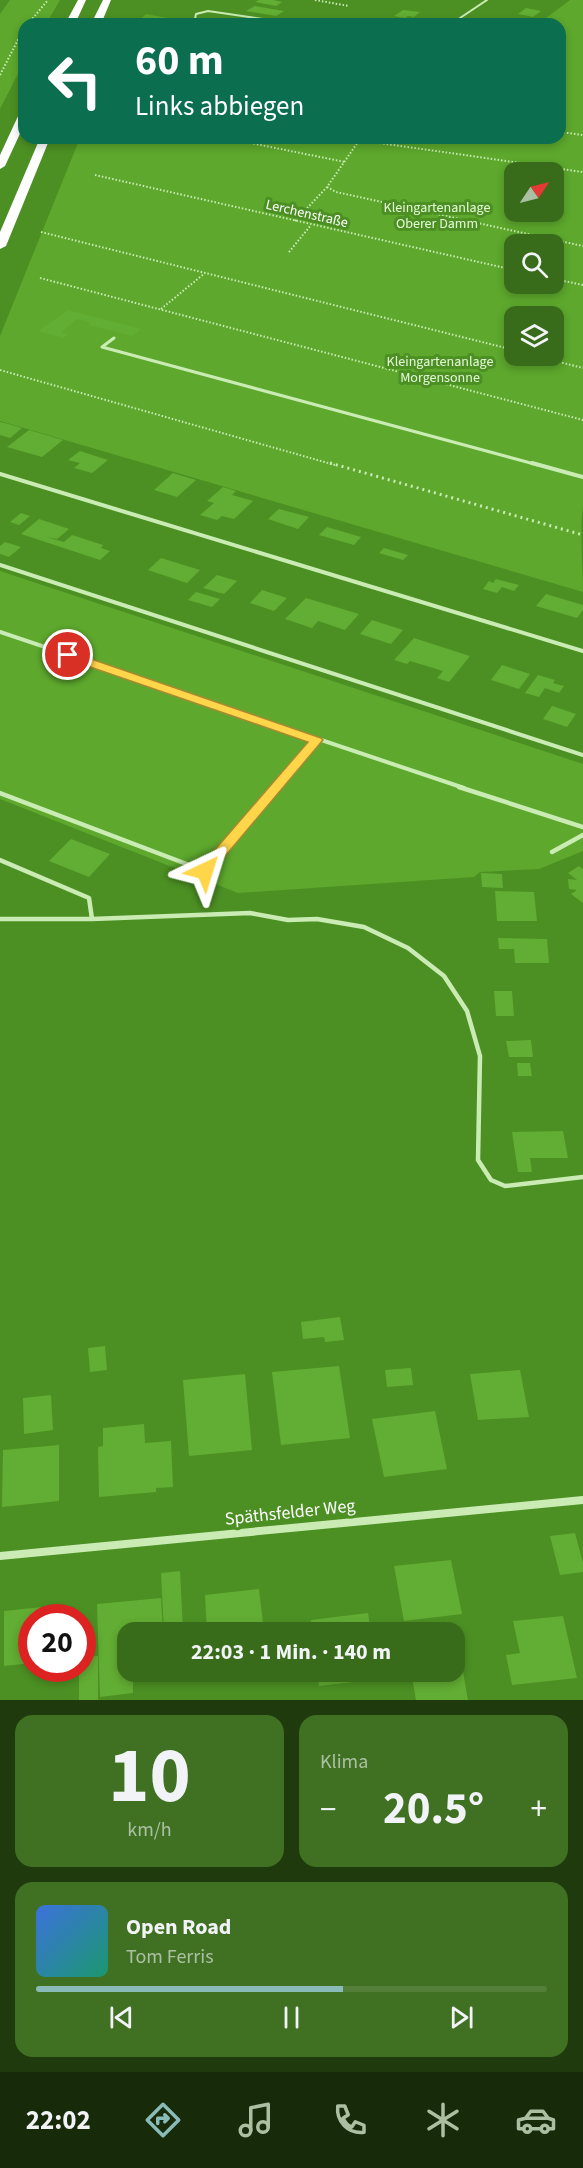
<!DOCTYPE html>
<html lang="de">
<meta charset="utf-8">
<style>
body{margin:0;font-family:"Source Sans 3",sans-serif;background:#407123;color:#f1f3f6;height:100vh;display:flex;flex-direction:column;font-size:22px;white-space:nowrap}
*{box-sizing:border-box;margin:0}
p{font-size:20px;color:#abc0a2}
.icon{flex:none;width:33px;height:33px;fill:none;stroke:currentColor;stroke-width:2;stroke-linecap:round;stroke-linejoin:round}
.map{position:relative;height:1700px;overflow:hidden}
.panel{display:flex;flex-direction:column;gap:15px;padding:15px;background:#1f3b0e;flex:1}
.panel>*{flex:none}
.hud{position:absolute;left:18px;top:18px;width:548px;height:126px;border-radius:18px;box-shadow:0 3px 9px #0003;background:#0b6e4f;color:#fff;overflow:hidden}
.needle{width:39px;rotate:55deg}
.controls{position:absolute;left:504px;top:162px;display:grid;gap:12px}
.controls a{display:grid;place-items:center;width:60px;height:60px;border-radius:12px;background:#396c1a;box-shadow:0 3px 9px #0003;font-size:30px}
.speed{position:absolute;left:18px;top:1604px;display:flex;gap:12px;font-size:30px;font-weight:700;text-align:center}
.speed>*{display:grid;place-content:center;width:78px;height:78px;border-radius:50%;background:#396c1a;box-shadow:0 3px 9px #0003;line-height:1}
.speed .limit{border:9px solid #d22;background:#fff;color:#111}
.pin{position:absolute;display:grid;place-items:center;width:51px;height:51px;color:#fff;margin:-26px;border:3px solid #fff;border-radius:50%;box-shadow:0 2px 6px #0007}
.me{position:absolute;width:66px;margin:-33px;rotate:41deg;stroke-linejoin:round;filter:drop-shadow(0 0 4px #0008)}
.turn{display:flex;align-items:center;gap:21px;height:126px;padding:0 18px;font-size:27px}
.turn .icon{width:78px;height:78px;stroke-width:2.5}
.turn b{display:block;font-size:42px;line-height:51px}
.big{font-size:45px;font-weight:700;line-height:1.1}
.panel .widget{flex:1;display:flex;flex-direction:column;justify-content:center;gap:9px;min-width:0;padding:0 21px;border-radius:18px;background:#407123}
.panel .dial{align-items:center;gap:0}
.dial b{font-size:78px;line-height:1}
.song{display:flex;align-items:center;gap:18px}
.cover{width:72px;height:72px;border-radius:9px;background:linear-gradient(135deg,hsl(220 70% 55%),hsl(160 70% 35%))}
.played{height:6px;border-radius:3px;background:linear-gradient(90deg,#8bbbb9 60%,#537f39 60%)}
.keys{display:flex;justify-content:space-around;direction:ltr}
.heat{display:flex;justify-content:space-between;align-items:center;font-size:33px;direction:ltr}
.panel .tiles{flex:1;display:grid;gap:15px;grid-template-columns:1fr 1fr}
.widget:last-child{grid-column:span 2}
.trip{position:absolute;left:117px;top:1622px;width:348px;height:60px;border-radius:18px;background:#396c1a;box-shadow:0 3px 9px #0003;font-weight:700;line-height:60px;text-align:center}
.tab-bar{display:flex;height:96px;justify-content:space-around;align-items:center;background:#172b0a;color:#abc0a2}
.tab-bar .icon{width:42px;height:42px}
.tab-bar .active{color:#8bbbb9}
.tab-bar b{font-size:27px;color:#f1f3f6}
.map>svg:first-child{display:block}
.green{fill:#5da82d;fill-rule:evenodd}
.building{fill:#62ad33}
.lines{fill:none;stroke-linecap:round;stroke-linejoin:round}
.path-far1{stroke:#caecb4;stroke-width:2;stroke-dasharray:1.5 2;stroke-linecap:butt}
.path{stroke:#caecb4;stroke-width:3;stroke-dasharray:2 4;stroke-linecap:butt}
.service-far3{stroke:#caecb4;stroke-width:2}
.service-far2{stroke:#caecb4;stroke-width:3}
.service-far1{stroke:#caecb4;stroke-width:4}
.service{stroke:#caecb4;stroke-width:4.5}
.minor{stroke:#caecb4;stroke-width:8}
.motorway{fill:#fff;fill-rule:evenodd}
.route{fill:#ffd54a;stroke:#a68a30;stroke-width:1.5}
.labels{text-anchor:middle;stroke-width:6;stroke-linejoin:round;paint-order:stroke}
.far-park-label{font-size:14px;fill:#e5f9d9;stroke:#4c9023}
.far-street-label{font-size:14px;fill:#fff;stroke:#4c9023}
.near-street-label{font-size:18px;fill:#fff;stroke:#4c9023}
</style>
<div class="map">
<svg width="583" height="1700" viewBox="0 0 583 1700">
<rect width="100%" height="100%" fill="#4c9023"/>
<path class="green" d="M10,0H60L46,24H24V62L0,109V14Z
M570,0H583V506C579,534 583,563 583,592L0,421V336L80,138H560V24H538ZM514,172H554V212H514ZM514,244H554V284H514ZM514,316H554V356H514Z
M146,14L202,24H135Z
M0,571L583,764V851L539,869L480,872L474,877L238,893L0,799Z"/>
<path class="building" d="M259,0H273L282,2L276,6L255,2Z
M255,6L284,11L276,16L246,11Z
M526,8L541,11L533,17L518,14Z
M403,10L420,12L414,17L408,16L405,18L394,16Z
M68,310L142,329L132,336L88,325L90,323L78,319L61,332L69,334L63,338L38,331Z
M0,422L5,423L22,428L10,438L0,435Z
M29,430L63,440L42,457L7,447Z
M80,451L108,460L92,473L74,468L80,463L68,460Z
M173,473L196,480L177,497L154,490Z
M223,487L236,491L232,495L253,501L234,519L222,516L217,520L200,515L214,503L207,501Z
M279,509L309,517L298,529L268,519Z
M21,513L30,516L19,525L10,522Z
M39,519L69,529L57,539L46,537L64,542L72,535L103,545L101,548L110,551L100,560L21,534Z
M327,527L361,537L354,545L319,535Z
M5,542L21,547L9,557L0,554V546Z
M384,548L408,555L403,560L379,553Z
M161,558L200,570L187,583L148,570Z
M217,575L237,581L224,594L203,588Z
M496,579L519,585L514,591L502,587L497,593L483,589L489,581L493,583Z
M262,590L287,598L274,611L250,603Z
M196,592L220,599L212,607L188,600Z
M546,594L583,605V610L577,618L536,606Z
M306,598L359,614L345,630L318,621L312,628L285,619Z
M372,620L403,630L391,644L360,634Z
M414,638L470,656L449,682L437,678L443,671L410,661L407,664L394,660Z
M502,665L530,674L519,689L491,680Z
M538,675L555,680L553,683L564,686L559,693L545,688L539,697L525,693Z
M552,706L576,714L567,727L543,719Z
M71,839L110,854L89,877L49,861Z
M579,866L583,869V903L571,894L577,890L569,889L568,879L577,880L568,873Z
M481,873L502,874L503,888L482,887Z
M495,891L534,892L537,921H497Z
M498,938L547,939L549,963H515L514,949H499Z
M494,991H512L514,1016H496Z
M531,1040L533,1057H509L506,1041Z
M517,1063H530L532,1076H518Z
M563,1131L568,1158H530L532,1172H518L512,1132Z
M340,1317L344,1340L325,1342L324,1337L303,1339L301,1322Z
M105,1346L107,1370L90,1372L88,1348Z
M339,1366L350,1438L281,1445L272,1372Z
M411,1368L413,1385L387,1387L385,1370Z
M520,1370L529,1417L478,1420L470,1374Z
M245,1374L252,1450L189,1456L183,1380Z
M51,1395L53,1430L24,1434L23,1398Z
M435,1411L447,1469L384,1477L372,1419Z
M144,1424L145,1443L171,1441L173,1487L156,1488V1492L99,1497L98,1447L103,1446V1428Z
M59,1445V1501L2,1507L3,1450Z
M575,1533L583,1563V1572L560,1575L550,1536Z
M451,1560L462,1614L404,1621L394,1566Z
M180,1571L183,1631L164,1632L161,1573Z
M259,1589L264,1632H207L205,1595Z
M161,1598L163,1632H128V1671H133V1693L100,1697L97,1604Z
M61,1605L62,1617H32V1663L4,1666V1611Z
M368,1613L371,1632H312L311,1620Z
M563,1616L577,1678L512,1685L506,1655L520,1653L513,1621Z
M98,1656V1700H79V1668H82V1657Z
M461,1660L468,1700H416L411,1671H454V1661Z
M317,1671H377L378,1679L319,1686Z"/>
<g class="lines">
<path class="path-far1" d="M315,0L349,6
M28,24L48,0
M0,75L24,28
M560,132L583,135
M226,138L345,162
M359,140L583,172
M95,175L514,270
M327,187L336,192L583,246
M295,221L327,187L360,139
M41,232L514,350
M289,252L311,225
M40,278L583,420
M554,279L583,285
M161,309L205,273
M535,356L583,368
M0,370L335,465"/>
<path class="path" d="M330,463L583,535"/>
<path class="service-far3" d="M205,24L195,19L196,14L208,11L298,24
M451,24L487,0"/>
<path class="service-far2" d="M114,338L102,347L538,465"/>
<path class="service-far1" d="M532,463L583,477
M0,474L583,651
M0,565L583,755
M0,632L464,788
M275,788L316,740"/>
<path class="service" d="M459,787L583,827
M0,793L205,871L277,787
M552,852L583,835
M0,860L89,898L92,919
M0,919H92L250,913L288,920L317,919L364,927L408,948L444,976L467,1011L480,1056L478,1160L491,1180L505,1186L583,1177"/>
<path class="minor" d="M0,1556L583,1500"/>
<path class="motorway" d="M78,0H86L75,24H65Z
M103,0H111L101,24H91Z
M24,111V125L5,166L0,169V155L19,114Z
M40,138H50L6,246L0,249V232Z"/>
</g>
<path class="route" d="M68,651L321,738L323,740L210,874H200L198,871L200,867L308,742L64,658V652Z"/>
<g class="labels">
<g class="far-park-label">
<text x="437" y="212">Kleingartenanlage<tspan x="437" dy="16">Oberer Damm</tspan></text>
<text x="440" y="366">Kleingartenanlage<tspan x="440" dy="16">Morgensonne</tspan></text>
</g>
<g class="far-street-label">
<text transform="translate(307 213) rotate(13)" y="5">Lerchenstraße</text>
</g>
<g class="near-street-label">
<text transform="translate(290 1512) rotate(-6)" y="6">Späthsfelder Weg</text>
</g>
</g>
</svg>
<div class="controls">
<a><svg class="needle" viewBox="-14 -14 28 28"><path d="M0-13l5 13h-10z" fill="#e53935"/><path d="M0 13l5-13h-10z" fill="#abc0a2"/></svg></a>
<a><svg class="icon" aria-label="search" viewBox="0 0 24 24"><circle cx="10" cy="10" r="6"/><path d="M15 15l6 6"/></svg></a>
<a><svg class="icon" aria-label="layers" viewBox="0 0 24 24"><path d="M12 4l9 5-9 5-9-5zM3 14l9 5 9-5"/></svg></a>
</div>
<div class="speed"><div class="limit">20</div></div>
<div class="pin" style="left:68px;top:655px;background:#d93025"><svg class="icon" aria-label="arrive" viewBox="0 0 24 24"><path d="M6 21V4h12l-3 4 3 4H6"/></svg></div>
<svg class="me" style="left:205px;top:871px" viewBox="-20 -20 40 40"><path d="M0-17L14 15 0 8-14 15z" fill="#ffd54a" stroke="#fff" stroke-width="4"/></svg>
<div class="trip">22:03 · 1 Min. · 140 m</div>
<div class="hud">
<div class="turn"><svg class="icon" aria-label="left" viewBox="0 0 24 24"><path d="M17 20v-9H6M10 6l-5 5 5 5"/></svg><div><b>60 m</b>Links abbiegen</div></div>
</div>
</div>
<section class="panel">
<div class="tiles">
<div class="widget dial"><b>10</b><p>km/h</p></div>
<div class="widget"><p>Klima</p>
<div class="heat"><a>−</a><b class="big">20.5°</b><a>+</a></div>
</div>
<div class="widget">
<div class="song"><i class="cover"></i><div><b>Open Road</b><p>Tom Ferris</p></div></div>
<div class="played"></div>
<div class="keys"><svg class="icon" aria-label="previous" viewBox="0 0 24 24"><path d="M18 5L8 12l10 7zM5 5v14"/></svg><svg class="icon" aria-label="pause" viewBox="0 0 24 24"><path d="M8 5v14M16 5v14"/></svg><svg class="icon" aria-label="next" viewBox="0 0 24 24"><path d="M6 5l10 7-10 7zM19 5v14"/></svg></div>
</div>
</div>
</section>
<nav class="tab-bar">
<b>22:02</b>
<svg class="icon active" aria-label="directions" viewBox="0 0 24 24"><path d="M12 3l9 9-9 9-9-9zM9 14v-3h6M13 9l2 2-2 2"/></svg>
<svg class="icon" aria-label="music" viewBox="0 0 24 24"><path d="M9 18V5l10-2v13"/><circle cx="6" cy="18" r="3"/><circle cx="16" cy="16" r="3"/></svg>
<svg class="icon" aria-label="phone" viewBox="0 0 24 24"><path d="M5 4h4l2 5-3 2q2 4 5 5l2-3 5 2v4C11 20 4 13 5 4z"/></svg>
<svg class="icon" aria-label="climate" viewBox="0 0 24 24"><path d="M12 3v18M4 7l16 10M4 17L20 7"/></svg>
<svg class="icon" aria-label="car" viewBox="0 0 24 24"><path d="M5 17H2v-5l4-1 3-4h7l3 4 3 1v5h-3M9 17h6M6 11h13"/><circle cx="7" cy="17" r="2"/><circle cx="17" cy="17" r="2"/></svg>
</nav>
